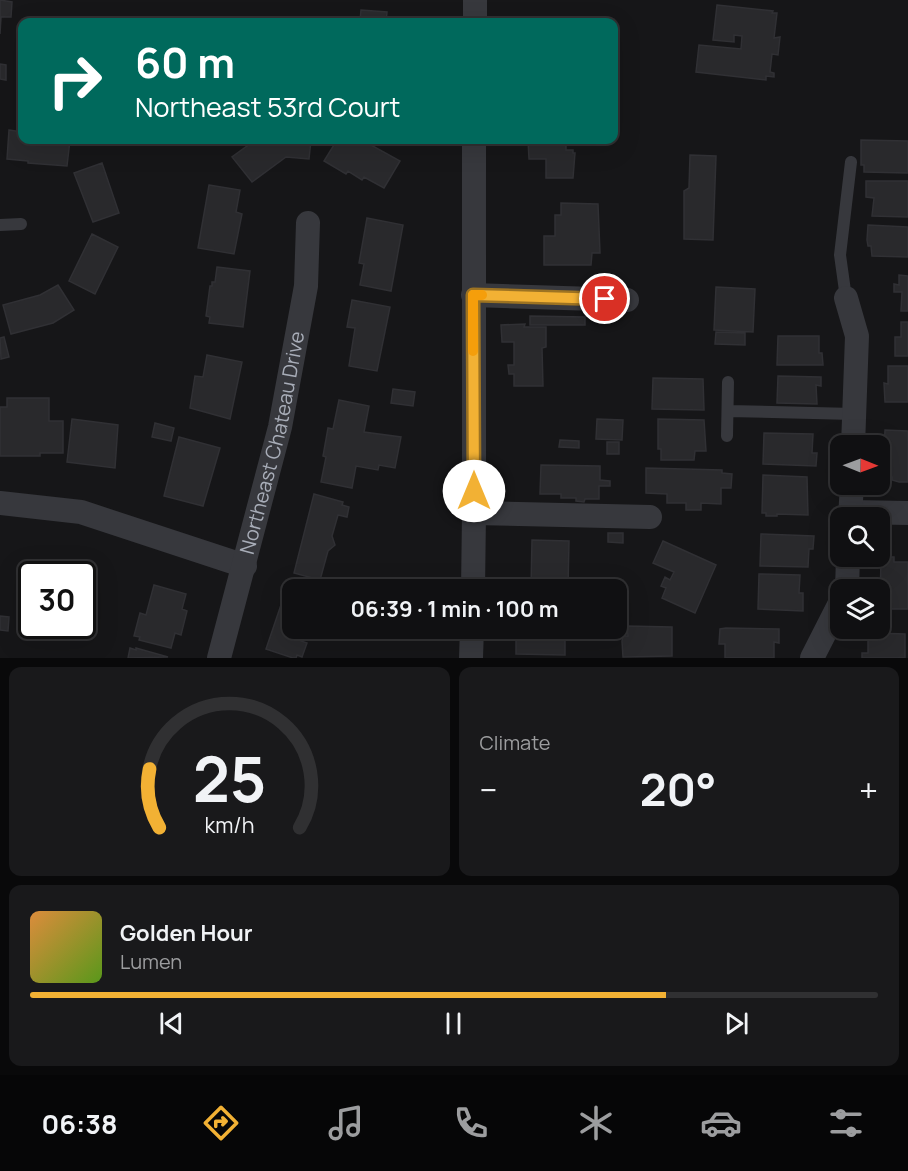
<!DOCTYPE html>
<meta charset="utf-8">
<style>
body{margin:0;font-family:Manrope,sans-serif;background:#19191b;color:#f1f3f6;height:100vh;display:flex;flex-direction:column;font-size:22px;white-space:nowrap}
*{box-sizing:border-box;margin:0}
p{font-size:20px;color:#9c9d9f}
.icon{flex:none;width:33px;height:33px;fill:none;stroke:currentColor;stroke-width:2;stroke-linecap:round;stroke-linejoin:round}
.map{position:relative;height:658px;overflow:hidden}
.drawer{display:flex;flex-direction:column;gap:9px;padding:9px;background:#09090a;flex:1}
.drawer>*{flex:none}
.banner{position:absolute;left:18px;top:18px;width:600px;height:126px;border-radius:12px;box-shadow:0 6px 24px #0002,0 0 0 2px #303032;background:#00695c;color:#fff;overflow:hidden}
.needle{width:39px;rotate:91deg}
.controls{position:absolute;left:830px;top:435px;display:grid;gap:12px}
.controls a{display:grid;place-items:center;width:60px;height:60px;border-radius:12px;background:#101012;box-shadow:0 6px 24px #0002,0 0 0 2px #303032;font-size:30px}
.speed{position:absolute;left:18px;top:561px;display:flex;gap:12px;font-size:30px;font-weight:700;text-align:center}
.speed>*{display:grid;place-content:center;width:78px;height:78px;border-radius:50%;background:#101012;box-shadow:0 6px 24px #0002,0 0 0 2px #303032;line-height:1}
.speed .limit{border:3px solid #111;border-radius:9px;background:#fff;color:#111}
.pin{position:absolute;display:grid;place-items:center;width:51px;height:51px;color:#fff;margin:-26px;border:3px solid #fff;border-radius:50%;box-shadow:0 2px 6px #0007}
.me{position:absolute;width:66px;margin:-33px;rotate:0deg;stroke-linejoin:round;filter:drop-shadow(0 0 4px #0008)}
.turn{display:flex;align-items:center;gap:21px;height:126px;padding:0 18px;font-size:27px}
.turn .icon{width:78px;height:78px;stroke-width:2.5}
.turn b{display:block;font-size:42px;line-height:51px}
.big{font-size:45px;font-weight:700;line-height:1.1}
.drawer .widget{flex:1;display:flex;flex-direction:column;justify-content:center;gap:9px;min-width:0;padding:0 21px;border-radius:12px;background:#19191b}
.drawer .dial{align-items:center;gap:0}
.dial svg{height:156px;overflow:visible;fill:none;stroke:#303032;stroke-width:7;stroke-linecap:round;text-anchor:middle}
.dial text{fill:#f1f3f6;stroke:none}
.song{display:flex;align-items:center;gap:18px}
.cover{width:72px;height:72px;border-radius:9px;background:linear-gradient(135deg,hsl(30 70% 55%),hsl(90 70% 35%))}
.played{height:6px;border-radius:3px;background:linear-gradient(90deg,#f2b134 75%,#303032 75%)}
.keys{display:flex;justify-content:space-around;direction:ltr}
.heat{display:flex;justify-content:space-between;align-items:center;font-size:33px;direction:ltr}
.drawer .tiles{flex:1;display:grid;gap:9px;grid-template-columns:1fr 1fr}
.widget:last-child{grid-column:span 2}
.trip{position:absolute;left:282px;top:579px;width:345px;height:60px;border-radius:12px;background:#101012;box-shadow:0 6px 24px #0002,0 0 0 2px #303032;font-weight:700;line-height:60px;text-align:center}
.tabs{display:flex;height:96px;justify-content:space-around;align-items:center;background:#060607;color:#9c9d9f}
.tabs .icon{width:42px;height:42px}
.tabs .active{color:#f2b134}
.tabs b{font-size:27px;color:#f1f3f6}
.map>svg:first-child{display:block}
.building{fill:#29292c;stroke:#303034;stroke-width:1.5}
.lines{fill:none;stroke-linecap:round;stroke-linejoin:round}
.service{stroke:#37383d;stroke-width:12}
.minor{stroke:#37383d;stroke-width:24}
.route-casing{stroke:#9d7322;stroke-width:15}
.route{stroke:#f2b134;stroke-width:10}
.slow{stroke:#f59e0b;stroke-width:10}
.labels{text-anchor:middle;stroke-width:6;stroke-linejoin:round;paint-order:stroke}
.street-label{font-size:20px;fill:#a8adb8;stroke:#111113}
</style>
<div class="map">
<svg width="908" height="658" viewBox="0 0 908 658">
<rect width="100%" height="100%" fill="#161618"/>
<path class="building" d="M0,0L12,2L11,17H1L0,34Z
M717,5L773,11L772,13H777L774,38L780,37L778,55L772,54L770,72L774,73V77L766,76V80L696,72L699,45L741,49L742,36L734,35V42L713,40Z
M361,10L387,12L386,22H360Z
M0,64L6,65V80L0,79Z
M9,130L22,132V140H70L67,166L28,163V161L7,159Z
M249,140H311L309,159L286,157L252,182L232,157L251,143Z
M337,140H362L400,161L384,188L364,177L362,180L348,171L346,174L324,161Z
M528,140H576H566V150H573V153H575L573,178H546V159H529Z
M861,140L908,141V173L864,172V165H861Z
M690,155L716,156L713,240L684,239V191L689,188Z
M102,163L119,213L93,222L74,173Z
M866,181H908V217L872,216L874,198L866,197Z
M209,185L240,190L236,212L242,214L234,254L198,248Z
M561,203L598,204L600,253H592L591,265H544V236H555V215H561Z
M367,218L403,225L391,291L360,285L364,264L359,263Z
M868,225L908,227V257L872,256L871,246H868L867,240Z
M92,234L118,247L95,294L69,281Z
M217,267L250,271L243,327L209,323L210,317L206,316L210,286H212V282H215Z
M899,275L908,276V311H901L902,292H894V284L899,285Z
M58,285L74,310L53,323L11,334L3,305L40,295Z
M716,287L755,289L753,332L714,330Z
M352,300L390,307L377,371L349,366L355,328L347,327Z
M530,316L585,317V325H530Z
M901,322H908V356H895V337H901Z
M525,324L524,327H546V347L542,348L543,386H514V374H509L508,365H514V342H502L501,325Z
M716,332L745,333V345L715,344Z
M778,336H819V353H822L823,365H777Z
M4,337L9,357L1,359L0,338Z
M207,355L242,362L230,419L190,408L195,376L203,377Z
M888,366H908V402H885L884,383L888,384Z
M778,376L821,377V386L816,385L817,404L777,403Z
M653,378L703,379L704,410L652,409Z
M393,389L415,392L413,406L391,403Z
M7,398H49V421H63V453H40V456H0V407H7Z
M339,400L369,406L364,432L401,437L395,468L379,465L378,470L356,466L352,488L321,482L326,457L323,456L328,428L333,429Z
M72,419L118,425L115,468L67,462Z
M597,419L623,420L622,440L596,439Z
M658,419L704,420L706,451H695L694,460H661V449H658Z
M155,423L174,428L171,441L152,437Z
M885,430L908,431V482H899L892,480V477L883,476Z
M764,433L813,434L812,453H817L816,466L763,464Z
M179,437L220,448L203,506L164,496Z
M560,440L579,441V448L559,447Z
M607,442H619V454H607Z
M541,465L600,466V480L610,481V486H599V499H585L584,502L576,501V498H561V494H540Z
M646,468L722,470V473L732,474L731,488H721V504L701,503V510H686V503H667V494L646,493Z
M763,475L807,477L808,515L777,514V516H766V513H762Z
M314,494L343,502L342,505L349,507L347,517L338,515L332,536L335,545L328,551L320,580L294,573Z
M608,533H623V543L608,542Z
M761,534L814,536L813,549H809L808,567L760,566Z
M532,540L569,541L568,588L531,587Z
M663,541L716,565L695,613L662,598L666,588L661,586L665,577L670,580L674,572L653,563Z
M881,557H894V562H908V609H880Z
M25,562L89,574L84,603L82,574H32V594L20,592Z
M759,574L800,575L799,593H803V611L758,609Z
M154,585L186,594L182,609L187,611L181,635L175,633L171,648L139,640L140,637L134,636L140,613L146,615Z
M284,596L292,599V628H305L301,641L307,643L302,657L297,655L296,658H293L266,649Z
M0,616L9,617L8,631L0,630Z
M627,626L672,627V656L623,657L622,641L623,636H628Z
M516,628H571V638H565V655L516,654Z
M726,628L779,629V643L774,642V658H725V644H719L720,629Z
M874,633L905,634V658H862V653H868V635H874Z
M130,648L136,650V648L168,657L128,658Z"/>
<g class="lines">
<path class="service" d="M0,225L21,224
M846,298L840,255L851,162
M728,411L854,414
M727,436L728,382"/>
<g class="minor">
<path d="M475,0V22"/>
<path d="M473,295L627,300"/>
<path d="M846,298L857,336L853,446"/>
<path d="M0,503L81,512L245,566"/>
<path d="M851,512L908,513"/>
<path d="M474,513L650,517"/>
<path d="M850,518L852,484"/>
<path d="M473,590L474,513V140"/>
<path d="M847,590L848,556"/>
<path id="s1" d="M219,658L280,427L306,286L308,223"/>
<path d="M471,658L472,628"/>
<path d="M812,658L840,603"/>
</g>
</g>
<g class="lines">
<defs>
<path id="route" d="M474,491L473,295L605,299"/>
</defs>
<use href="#route" class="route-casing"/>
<use href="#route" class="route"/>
<path class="slow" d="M473,351V295H482"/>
</g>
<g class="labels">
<g class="street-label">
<text dy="7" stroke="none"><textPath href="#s1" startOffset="222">Northeast Chateau Drive</textPath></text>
</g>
</g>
</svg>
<div class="controls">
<a><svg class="needle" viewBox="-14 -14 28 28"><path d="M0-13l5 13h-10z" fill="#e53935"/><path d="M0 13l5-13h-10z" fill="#9c9d9f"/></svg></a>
<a><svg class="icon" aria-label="search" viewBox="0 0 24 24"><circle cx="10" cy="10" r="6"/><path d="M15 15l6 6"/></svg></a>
<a><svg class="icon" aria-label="layers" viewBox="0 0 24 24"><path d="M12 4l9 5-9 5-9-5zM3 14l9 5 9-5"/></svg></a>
</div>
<div class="speed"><div class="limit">30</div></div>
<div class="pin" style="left:605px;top:299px;background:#d93025"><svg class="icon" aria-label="arrive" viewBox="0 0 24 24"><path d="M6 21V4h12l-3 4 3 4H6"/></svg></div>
<svg class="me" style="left:474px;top:491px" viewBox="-20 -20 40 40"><circle r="19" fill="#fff"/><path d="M0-13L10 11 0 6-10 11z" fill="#f2b134"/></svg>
<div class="trip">06:39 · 1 min · 100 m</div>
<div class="banner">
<div class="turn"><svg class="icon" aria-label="right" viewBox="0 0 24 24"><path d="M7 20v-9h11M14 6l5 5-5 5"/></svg><div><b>60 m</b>Northeast 53rd Court</div></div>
</div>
</div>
<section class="drawer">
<div class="tiles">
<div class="widget dial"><svg viewBox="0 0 100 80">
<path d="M14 69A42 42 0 1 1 86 69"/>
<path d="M14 69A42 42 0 0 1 9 39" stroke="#f2b134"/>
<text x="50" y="56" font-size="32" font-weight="700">25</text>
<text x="50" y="72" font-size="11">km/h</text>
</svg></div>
<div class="widget"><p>Climate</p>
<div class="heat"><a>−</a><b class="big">20°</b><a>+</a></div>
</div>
<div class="widget">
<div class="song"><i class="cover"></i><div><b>Golden Hour</b><p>Lumen</p></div></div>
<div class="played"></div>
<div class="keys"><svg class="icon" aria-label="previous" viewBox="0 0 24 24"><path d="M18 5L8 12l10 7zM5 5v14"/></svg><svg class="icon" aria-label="pause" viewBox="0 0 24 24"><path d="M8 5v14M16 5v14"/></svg><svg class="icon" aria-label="next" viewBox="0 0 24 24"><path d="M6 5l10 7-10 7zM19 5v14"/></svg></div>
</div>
</div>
</section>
<nav class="tabs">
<b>06:38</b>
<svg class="icon active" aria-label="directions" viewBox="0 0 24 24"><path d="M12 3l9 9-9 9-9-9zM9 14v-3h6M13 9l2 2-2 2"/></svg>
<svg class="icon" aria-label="music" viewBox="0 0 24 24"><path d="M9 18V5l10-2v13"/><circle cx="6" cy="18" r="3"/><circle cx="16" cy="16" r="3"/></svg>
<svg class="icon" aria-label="phone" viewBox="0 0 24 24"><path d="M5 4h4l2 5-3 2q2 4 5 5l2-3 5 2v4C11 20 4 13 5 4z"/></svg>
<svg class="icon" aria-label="climate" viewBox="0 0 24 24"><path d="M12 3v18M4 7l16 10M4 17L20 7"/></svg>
<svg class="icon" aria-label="car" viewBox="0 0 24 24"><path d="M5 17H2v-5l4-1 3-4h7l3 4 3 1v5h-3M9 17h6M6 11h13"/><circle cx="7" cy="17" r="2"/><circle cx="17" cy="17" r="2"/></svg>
<svg class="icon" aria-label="filters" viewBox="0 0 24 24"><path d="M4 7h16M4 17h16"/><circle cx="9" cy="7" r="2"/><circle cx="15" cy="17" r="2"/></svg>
</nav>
